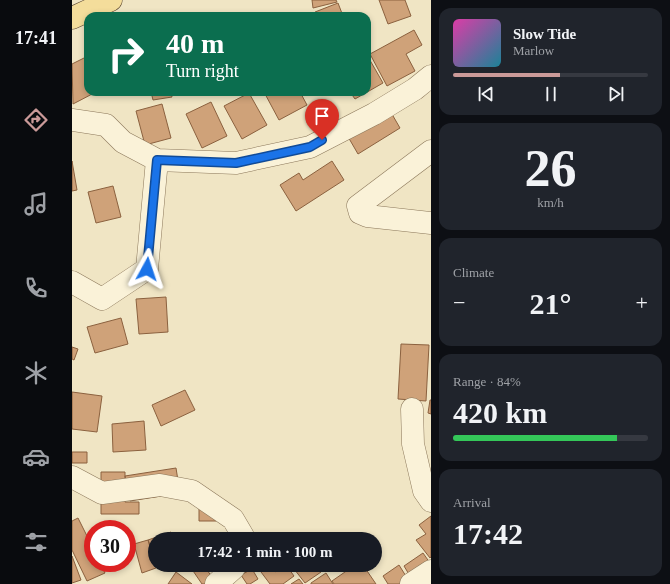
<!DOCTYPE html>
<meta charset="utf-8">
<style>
body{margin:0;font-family:Georgia,serif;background:#20242c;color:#f1f3f6;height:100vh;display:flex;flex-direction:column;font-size:15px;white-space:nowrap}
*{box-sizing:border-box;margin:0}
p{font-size:13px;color:#9ea1a6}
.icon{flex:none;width:22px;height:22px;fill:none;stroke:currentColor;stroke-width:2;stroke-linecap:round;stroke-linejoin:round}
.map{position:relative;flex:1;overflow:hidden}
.panel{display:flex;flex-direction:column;gap:8px;padding:8px;background:#0d0f14;width:239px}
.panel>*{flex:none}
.guide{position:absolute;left:12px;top:12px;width:287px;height:84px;border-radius:12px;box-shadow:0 2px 6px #0003;background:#0b6e4f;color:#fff;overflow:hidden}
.speed{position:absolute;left:12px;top:520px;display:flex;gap:8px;font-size:20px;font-weight:700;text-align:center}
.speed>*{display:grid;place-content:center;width:52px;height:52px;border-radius:50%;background:#171b24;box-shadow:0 2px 6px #0003;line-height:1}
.speed .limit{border:6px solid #d22;background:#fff;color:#111}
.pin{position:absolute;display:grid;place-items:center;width:34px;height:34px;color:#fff;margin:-41px -17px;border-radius:50% 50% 50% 0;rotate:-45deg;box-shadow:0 0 4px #0007}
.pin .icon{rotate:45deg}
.me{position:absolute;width:44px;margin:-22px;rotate:5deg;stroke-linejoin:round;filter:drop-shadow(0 0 3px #0008)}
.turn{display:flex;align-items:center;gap:14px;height:84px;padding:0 16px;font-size:18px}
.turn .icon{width:52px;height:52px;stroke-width:2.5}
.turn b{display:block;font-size:28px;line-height:34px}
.big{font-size:30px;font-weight:700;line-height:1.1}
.panel .tile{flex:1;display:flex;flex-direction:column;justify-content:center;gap:6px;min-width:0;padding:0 14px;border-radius:12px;background:#20242c}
.panel .dial{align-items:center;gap:0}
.dial b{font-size:52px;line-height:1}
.song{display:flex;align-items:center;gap:12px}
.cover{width:48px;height:48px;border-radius:6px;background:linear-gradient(135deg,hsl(320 70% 55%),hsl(190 70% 35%))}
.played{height:4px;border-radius:2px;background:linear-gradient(90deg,#cb9a99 55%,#363941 55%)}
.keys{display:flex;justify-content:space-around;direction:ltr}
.heat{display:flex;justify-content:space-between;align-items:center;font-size:22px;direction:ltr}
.charge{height:6px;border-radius:3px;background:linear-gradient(90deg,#34c759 84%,#363941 0)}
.trip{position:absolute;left:76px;top:532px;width:234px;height:40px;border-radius:20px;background:#171b24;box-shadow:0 2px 6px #0003;font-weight:700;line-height:40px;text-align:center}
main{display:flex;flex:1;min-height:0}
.menu{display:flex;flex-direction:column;width:72px;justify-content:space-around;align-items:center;background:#090b0e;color:#9ea1a6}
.menu .icon{width:28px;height:28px}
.menu .current{color:#cb9a99}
.menu b{font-size:18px;color:#f1f3f6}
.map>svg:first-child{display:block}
.building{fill:#cfa279;stroke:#8b613f}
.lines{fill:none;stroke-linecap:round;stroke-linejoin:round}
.minor-casing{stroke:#8b775a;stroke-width:23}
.major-casing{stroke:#59442e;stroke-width:23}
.minor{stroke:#faf2d8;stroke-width:22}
.major{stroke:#f4dd9b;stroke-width:22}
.route-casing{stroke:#114b97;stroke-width:10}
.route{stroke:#1a73e8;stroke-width:7}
</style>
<main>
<nav class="menu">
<b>17:41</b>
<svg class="icon current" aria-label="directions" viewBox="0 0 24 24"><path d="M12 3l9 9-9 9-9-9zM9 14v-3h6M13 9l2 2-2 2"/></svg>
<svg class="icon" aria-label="music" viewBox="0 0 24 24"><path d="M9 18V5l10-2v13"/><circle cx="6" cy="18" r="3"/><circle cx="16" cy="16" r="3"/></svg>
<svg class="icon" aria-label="phone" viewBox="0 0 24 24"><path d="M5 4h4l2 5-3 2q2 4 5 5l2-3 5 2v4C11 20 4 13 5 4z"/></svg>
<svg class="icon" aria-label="climate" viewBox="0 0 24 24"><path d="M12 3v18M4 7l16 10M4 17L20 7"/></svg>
<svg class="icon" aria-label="car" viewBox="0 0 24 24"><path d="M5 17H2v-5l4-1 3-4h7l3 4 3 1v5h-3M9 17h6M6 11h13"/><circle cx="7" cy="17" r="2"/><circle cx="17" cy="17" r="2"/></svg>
<svg class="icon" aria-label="filters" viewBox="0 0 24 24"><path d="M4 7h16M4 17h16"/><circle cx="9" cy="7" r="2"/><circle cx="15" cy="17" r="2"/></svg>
</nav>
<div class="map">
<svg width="359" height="584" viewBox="0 0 359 584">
<rect width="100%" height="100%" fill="#f0e5c4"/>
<path class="building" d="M240,0H264L265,2L241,8Z
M307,0H333L339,16L316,24Z
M266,3L271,16H245L243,12Z
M342,30L350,45L334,54L343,71L315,86L298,54Z
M295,55L311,83L283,99L278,92H295Z
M16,56V92H24L1,104L0,64Z
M79,92H99L100,97L81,100Z
M192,92H228L235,105L207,120Z
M177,93L195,125L170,139L152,106Z
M139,102L155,136L130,148L114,114Z
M90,104L99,138L73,145L64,111Z
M317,109L328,128L286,154L275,135Z
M0,161L5,190L0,191Z
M260,161L272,180L224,211L208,185L227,173L231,180Z
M41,186L49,217L24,223L16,192Z
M94,297L96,332L67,334L64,299Z
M49,318L56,344L23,353L15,327Z
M329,344L357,345L354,401L326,399Z
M0,347L6,349L2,360L0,359Z
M113,390L123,410L89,426L80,405Z
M0,392L30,396L25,432L0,429Z
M358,400H359V414L356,413Z
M72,421L74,450L41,452L40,424Z
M0,452H15V463H0Z
M104,468L108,493L58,501L53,476Z
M29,472H53V502H67V514H29Z
M127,505L144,521H127Z
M359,516V557L358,558L344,540L354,534L347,525Z
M6,518L21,548V563H28L33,573L15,581L0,550V521Z
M38,524L40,529H25Z
M99,532L102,539H83V549L80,550L76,540Z
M76,540L84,568L70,573L62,544Z
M351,553L358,563L338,576L332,566Z
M0,556L9,580L0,583Z
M117,565H142L135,570L143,581L138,584H130Z
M198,565L203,572L212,565H214L222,576L211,584H198L189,572Z
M219,565H244L249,572L233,583Z
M283,565H291L304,584H262L260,581Z
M327,565L337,581L333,584H316L311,576Z
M180,569L186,579L178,584H175L169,575Z
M104,572L120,584H96Z
M254,573L261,584H239V583Z
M227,579L231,584H219Z"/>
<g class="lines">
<defs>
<path id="minor" d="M0,120L34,125L51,142L85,160L164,163L238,147L302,114L343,89L359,76
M359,151L286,206L288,213L295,216L359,223
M0,282L30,299L75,269L85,160
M340,409L341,444L352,491L359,501
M0,477L30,493L88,485L120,491L161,519L171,536L170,539
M144,584L162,568L163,565
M339,584L359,571"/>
<path id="major" d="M0,18L39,0"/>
</defs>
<use href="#minor" class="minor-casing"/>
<use href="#major" class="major-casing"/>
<use href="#minor" class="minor"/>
<use href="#major" class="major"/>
</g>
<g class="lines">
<defs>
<path id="route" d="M75,269L85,160L164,163L238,147L250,140"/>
</defs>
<use href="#route" class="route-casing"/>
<use href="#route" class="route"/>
</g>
</svg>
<div class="speed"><div class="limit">30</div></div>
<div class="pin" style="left:250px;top:140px;background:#d93025"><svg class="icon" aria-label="arrive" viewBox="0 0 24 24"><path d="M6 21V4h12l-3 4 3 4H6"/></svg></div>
<svg class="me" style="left:75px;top:269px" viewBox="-20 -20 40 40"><path d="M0-17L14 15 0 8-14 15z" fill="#1a73e8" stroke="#fff" stroke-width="4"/></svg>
<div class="trip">17:42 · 1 min · 100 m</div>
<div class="guide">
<div class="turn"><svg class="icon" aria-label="right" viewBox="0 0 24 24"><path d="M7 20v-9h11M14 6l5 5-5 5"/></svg><div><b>40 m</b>Turn right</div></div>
</div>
</div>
<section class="panel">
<div class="tile">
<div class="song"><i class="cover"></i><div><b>Slow Tide</b><p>Marlow</p></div></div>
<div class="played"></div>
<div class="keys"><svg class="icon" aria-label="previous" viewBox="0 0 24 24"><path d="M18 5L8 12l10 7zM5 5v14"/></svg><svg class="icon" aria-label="pause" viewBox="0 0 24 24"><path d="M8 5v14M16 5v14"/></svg><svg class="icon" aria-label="next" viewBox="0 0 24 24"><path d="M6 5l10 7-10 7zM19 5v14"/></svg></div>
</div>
<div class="tile dial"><b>26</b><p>km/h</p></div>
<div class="tile"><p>Climate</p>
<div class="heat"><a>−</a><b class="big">21°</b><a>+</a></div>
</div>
<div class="tile"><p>Range · 84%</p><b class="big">420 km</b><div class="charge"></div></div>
<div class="tile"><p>Arrival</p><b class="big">17:42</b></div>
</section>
</main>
